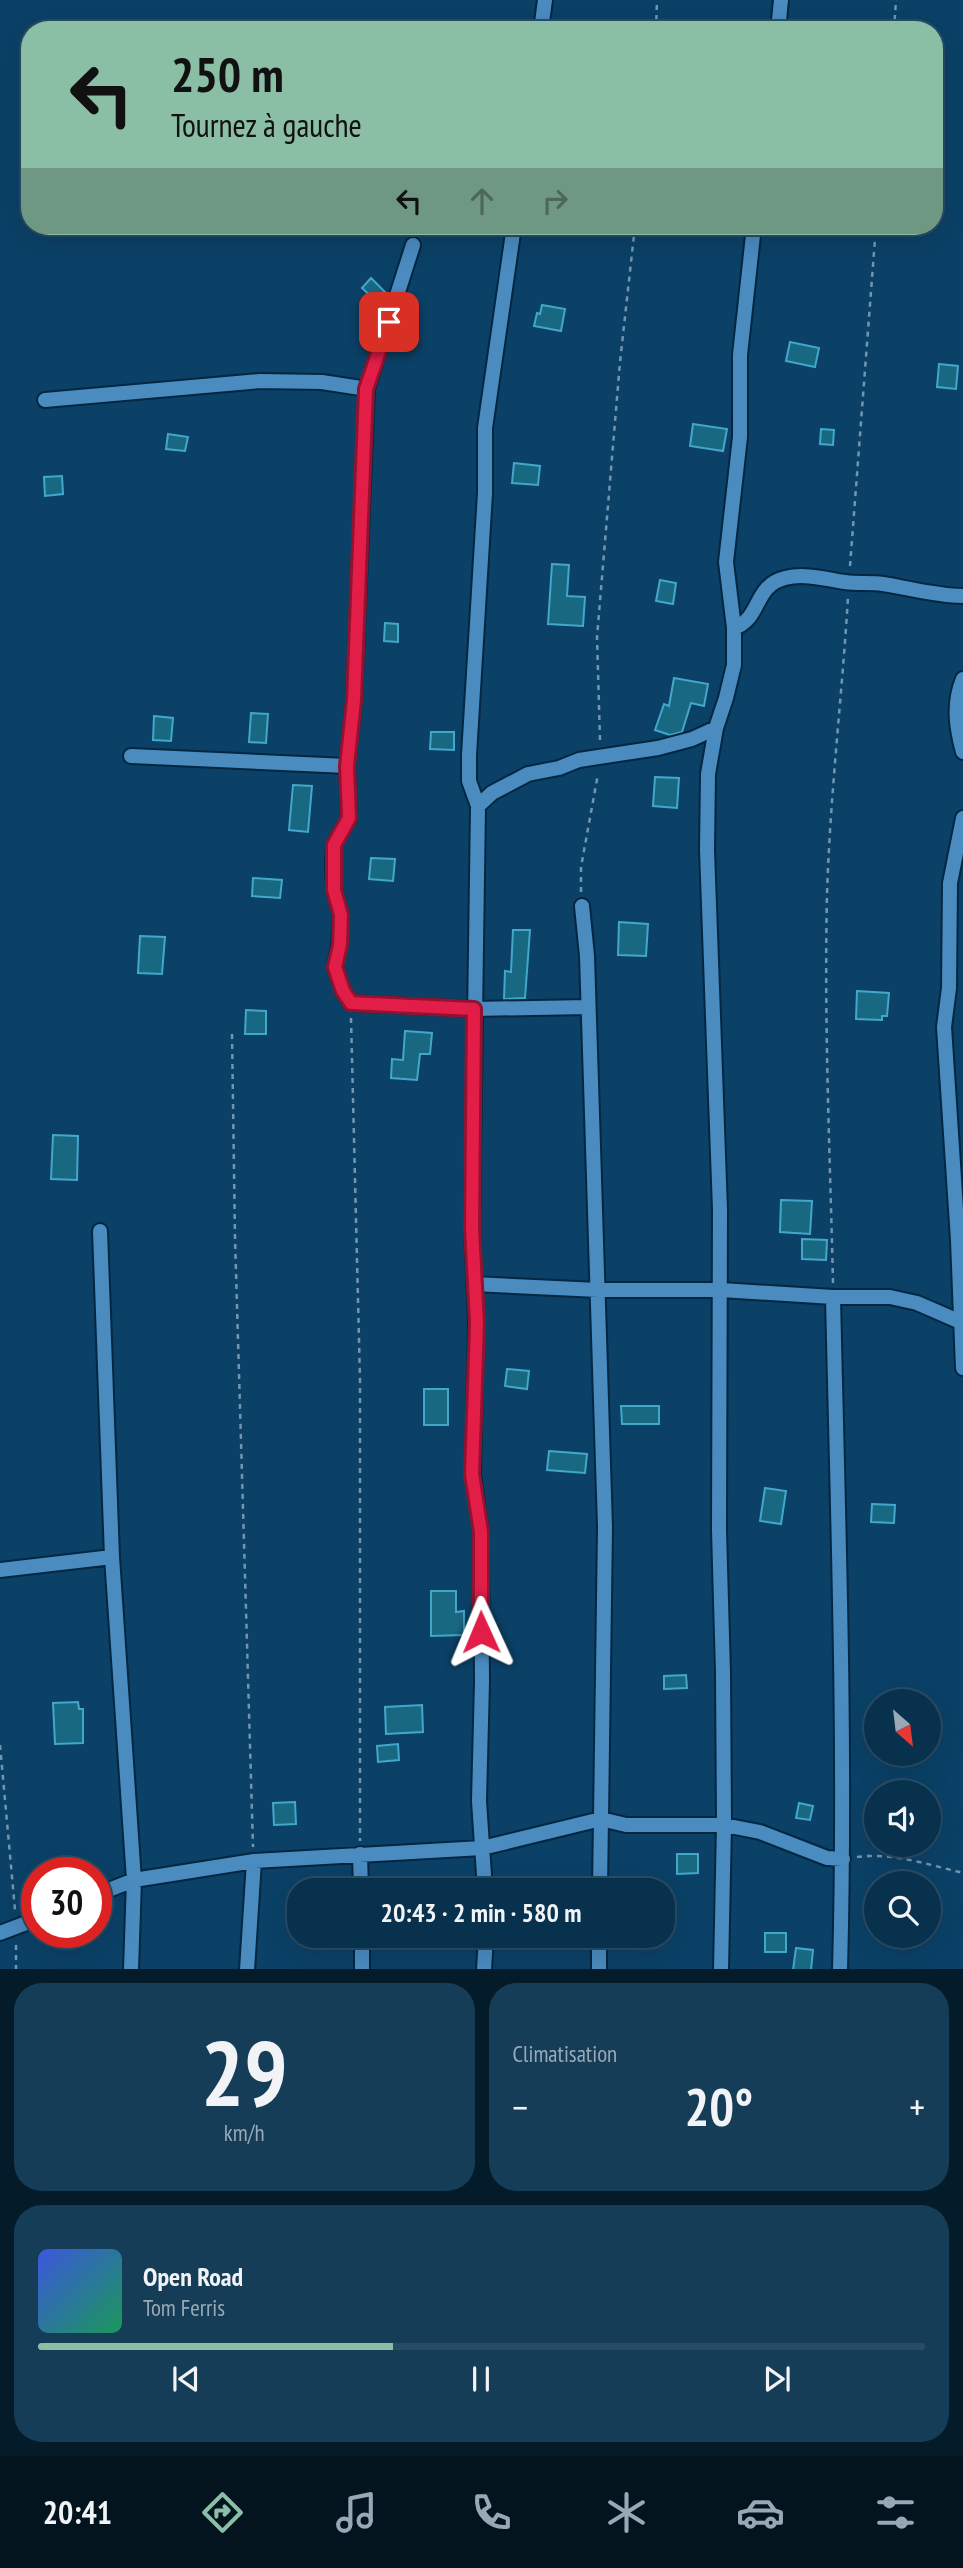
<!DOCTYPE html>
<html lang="fr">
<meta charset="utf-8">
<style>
body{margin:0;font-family:"PT Sans Narrow",sans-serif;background:#163d57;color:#f1f3f6;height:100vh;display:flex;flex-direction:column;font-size:26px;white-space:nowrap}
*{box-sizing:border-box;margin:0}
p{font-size:23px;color:#98a9b6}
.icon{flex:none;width:38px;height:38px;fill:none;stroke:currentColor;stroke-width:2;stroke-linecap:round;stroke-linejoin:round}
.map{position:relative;height:1969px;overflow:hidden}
.drawer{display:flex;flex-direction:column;gap:14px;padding:14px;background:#041b2a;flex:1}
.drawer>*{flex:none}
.banner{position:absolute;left:21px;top:21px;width:922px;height:214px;border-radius:28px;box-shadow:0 7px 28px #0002,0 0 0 2px #294c65;background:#8abfa5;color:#111;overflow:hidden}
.needle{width:46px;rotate:152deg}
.controls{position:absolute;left:864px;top:1689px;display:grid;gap:14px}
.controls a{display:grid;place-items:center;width:77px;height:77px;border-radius:50%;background:#08314d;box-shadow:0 7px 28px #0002,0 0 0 2px #294c65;font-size:35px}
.speed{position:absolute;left:21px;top:1857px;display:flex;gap:14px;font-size:35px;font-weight:700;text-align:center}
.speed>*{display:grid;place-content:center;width:91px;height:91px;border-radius:50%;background:#08314d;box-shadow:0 7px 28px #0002,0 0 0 2px #294c65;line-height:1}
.speed .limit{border:10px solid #d22;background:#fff;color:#111}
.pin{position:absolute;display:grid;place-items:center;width:60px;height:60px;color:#fff;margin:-30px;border-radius:14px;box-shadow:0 4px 10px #0006}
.me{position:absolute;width:77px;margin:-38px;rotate:359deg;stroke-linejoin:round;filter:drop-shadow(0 0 5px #0008)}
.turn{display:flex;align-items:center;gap:24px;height:147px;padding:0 35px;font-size:32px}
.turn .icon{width:91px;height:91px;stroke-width:2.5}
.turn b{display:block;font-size:49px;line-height:60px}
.lanes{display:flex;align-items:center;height:66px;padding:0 35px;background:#0003;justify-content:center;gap:35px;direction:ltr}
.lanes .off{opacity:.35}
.big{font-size:52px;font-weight:700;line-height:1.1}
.drawer .widget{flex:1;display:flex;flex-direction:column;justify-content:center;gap:10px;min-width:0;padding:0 24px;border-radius:28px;background:#163d57}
.drawer .dial{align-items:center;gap:0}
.dial b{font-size:91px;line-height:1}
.song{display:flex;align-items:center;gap:21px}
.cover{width:84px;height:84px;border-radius:10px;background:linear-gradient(135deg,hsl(230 70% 55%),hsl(150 70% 35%))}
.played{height:7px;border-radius:4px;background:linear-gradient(90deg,#8abfa5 40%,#294c65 40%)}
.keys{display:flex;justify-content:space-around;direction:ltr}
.heat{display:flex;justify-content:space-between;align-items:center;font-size:38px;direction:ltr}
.drawer .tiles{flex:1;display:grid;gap:14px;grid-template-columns:1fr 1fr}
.widget:last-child{grid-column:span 2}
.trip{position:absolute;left:287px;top:1878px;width:388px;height:70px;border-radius:28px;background:#08314d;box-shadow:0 7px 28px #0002,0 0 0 2px #294c65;font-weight:700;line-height:70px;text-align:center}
.tabs{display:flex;height:112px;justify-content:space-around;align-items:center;background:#03141f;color:#98a9b6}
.tabs .icon{width:49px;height:49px}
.tabs .active{color:#8abfa5}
.tabs b{font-size:32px;color:#f1f3f6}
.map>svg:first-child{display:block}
.building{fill:#186882;stroke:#43a7ca;stroke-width:2}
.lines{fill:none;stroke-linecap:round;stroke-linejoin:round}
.street-casing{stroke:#032741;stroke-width:18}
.path{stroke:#7196b1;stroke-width:2.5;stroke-dasharray:5 5;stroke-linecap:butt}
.street{stroke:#4a8bc0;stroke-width:14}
.route-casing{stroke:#92132f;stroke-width:18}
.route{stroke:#e11d48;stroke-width:12}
</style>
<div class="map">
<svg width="963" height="1970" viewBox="0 0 963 1970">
<rect width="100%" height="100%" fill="#0b4167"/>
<path class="building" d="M371,278L387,294L379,304L362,288Z
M542,305L565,309L561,331L534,326L537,313L540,314Z
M790,342L819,348L815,367L786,361Z
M939,364L958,366L956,389L937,387Z
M693,424L727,429L723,451L690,446Z
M821,429L834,430L833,445L820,444Z
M168,434L188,437L185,451L166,449Z
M514,463L540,466L538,485L512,483Z
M62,476L63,494L45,496L44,477Z
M552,564L569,565L567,596L585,597L583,626L548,624Z
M660,580L676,583L673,604L656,601Z
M385,623L398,624V642L384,641Z
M674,678L708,684L704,706L691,703L682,732L670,735L655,730L664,704L669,706Z
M251,713L268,714L266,743L249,742Z
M154,716L173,718L171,741L153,740Z
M431,732H454V750L430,749Z
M655,777L679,778L677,808L653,806Z
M293,785L312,786L308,832L289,830Z
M371,858L395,859L393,881L369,879Z
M253,878L282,880L280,898L252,896Z
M619,922L648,924L646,956L618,955Z
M513,930H530L525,998L504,999L505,971L511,972Z
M140,936L165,937L162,974L138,973Z
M857,991L889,993L887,1016H882V1020L856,1019Z
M246,1010L266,1011V1034H245Z
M405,1031L432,1033L430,1054H420L417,1080L391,1078L392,1059L403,1060Z
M53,1135L78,1136L77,1180L51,1179Z
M781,1200L812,1201L810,1234L780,1232Z
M802,1239L827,1240L826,1260L802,1259Z
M507,1369L529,1371L527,1389L505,1386Z
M424,1389H448V1425H424Z
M621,1406H659V1424H622Z
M549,1451L587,1454L585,1473L547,1470Z
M765,1488L786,1491L781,1524L760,1521Z
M872,1504L895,1505L894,1523L871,1522Z
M431,1591H456V1612L464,1611V1635L431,1636Z
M686,1675L687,1688L664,1689V1676Z
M78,1702L79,1709H83V1743L55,1744L53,1703Z
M422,1705L423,1732L386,1734L385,1707Z
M398,1744L399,1760L378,1762L377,1746Z
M295,1802L296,1824L274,1825L273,1803Z
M799,1803L813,1806L810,1820L796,1818Z
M677,1854H698V1873L677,1874Z
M765,1933H786V1952H765Z
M796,1948L813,1950L811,1970H793Z"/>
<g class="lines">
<defs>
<path id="street" d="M541,30L545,0
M778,30L781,0
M413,245L367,389L354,700L347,766L349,818L334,845L333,863L334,890L341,915L339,945L335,967L343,991L351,1003L474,1009L588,1007
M45,400L260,381L322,382L367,389
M734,628C762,618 753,586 785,578C804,573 826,579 845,582C857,584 870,582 883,584C909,588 936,596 963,596
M963,679C953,703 956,727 963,752
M131,756L347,766
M478,806L492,793L528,774L559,768L579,760L658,748L692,739L716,728
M963,818L950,883L949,988L944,1027L958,1240L963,1368
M582,906L587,956L605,1527L600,1890
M100,1231L112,1557L134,1880L131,1970
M474,1284L598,1290H721L833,1297H890L917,1303L963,1323
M833,1297C838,1521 846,1745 840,1970
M0,1570L112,1557
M360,1854L361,1890
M485,1890L479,1801L482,1682L481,1532L473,1474L476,1323L472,1229L478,806L469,781V755L485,493V428L514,226
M96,1895L134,1880L254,1861L482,1848L601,1819L626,1825H724L760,1832L827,1858L843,1859
M0,1933L37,1919
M362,1936V1970
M247,1970L254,1861
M484,1970L486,1936
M599,1970V1936
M721,1970L724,1825L723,1672L719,1530L720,1210L707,850L708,774L716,728L726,698L734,665V628L726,562L740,437V355L754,226"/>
</defs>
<use href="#street" class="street-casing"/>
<path class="path" d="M656,30L657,0
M894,30L896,0
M850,566L876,226
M600,740L597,637L620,362L635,226
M581,892V867L598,774
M351,1018L360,1380V1841
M232,1034L235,1238L253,1847
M833,1283C830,1154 824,1024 827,895C830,795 842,697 848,597
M0,1745L15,1910
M857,1857C891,1852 930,1865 963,1873
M16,1970V1945"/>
<use href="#street" class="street"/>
</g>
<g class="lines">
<defs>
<path id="route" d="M389,322L366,389L354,700L347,766L349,818L334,845V890L341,915L340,945L335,967L343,991L351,1003L474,1009L472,1229L477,1323L472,1474L481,1532V1632"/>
</defs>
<use href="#route" class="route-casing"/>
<use href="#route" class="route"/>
</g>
</svg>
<div class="controls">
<a><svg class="needle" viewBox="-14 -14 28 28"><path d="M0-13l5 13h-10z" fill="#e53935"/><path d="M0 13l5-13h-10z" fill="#98a9b6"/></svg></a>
<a><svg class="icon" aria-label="sound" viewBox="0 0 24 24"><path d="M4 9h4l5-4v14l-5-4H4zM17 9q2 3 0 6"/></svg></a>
<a><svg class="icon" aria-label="search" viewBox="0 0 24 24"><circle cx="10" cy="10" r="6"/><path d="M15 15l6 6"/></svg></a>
</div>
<div class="speed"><div class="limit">30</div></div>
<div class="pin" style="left:389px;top:322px;background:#d93025"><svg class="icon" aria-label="arrive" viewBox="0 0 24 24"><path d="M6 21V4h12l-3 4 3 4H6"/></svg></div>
<svg class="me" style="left:481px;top:1632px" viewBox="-20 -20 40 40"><path d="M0-17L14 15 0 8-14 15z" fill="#e11d48" stroke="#fff" stroke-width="4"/></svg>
<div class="trip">20:43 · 2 min · 580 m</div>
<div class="banner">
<div class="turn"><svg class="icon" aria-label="left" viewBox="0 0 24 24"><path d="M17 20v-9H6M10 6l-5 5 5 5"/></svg><div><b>250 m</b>Tournez à gauche</div></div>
<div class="lanes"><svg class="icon" aria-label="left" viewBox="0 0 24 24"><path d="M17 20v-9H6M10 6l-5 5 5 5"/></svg><svg class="icon off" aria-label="ahead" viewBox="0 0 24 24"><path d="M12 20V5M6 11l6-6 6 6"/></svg><svg class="icon off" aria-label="right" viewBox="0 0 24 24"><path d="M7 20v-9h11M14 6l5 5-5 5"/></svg></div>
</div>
</div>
<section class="drawer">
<div class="tiles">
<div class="widget dial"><b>29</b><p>km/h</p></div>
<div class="widget"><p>Climatisation</p>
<div class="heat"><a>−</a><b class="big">20°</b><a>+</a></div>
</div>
<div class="widget">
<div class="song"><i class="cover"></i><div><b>Open Road</b><p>Tom Ferris</p></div></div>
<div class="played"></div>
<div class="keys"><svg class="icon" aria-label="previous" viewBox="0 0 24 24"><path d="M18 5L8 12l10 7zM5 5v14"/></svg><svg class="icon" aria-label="pause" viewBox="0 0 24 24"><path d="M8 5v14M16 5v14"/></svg><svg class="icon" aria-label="next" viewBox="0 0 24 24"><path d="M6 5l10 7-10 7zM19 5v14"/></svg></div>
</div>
</div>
</section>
<nav class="tabs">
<b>20:41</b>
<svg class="icon active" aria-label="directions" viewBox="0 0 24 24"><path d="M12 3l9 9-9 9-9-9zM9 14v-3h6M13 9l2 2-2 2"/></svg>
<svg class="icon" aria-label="music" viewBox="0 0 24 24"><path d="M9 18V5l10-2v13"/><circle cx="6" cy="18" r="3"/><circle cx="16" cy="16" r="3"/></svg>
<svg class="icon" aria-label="phone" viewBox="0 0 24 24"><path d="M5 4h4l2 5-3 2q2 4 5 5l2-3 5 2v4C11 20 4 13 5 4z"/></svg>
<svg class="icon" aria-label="climate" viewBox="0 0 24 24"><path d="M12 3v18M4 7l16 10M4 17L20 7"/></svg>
<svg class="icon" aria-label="car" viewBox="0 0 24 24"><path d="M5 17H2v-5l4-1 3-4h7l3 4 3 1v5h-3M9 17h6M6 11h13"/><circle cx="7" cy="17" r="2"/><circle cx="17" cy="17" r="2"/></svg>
<svg class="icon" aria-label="filters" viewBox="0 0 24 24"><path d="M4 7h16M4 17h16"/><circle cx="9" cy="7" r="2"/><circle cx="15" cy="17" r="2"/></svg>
</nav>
